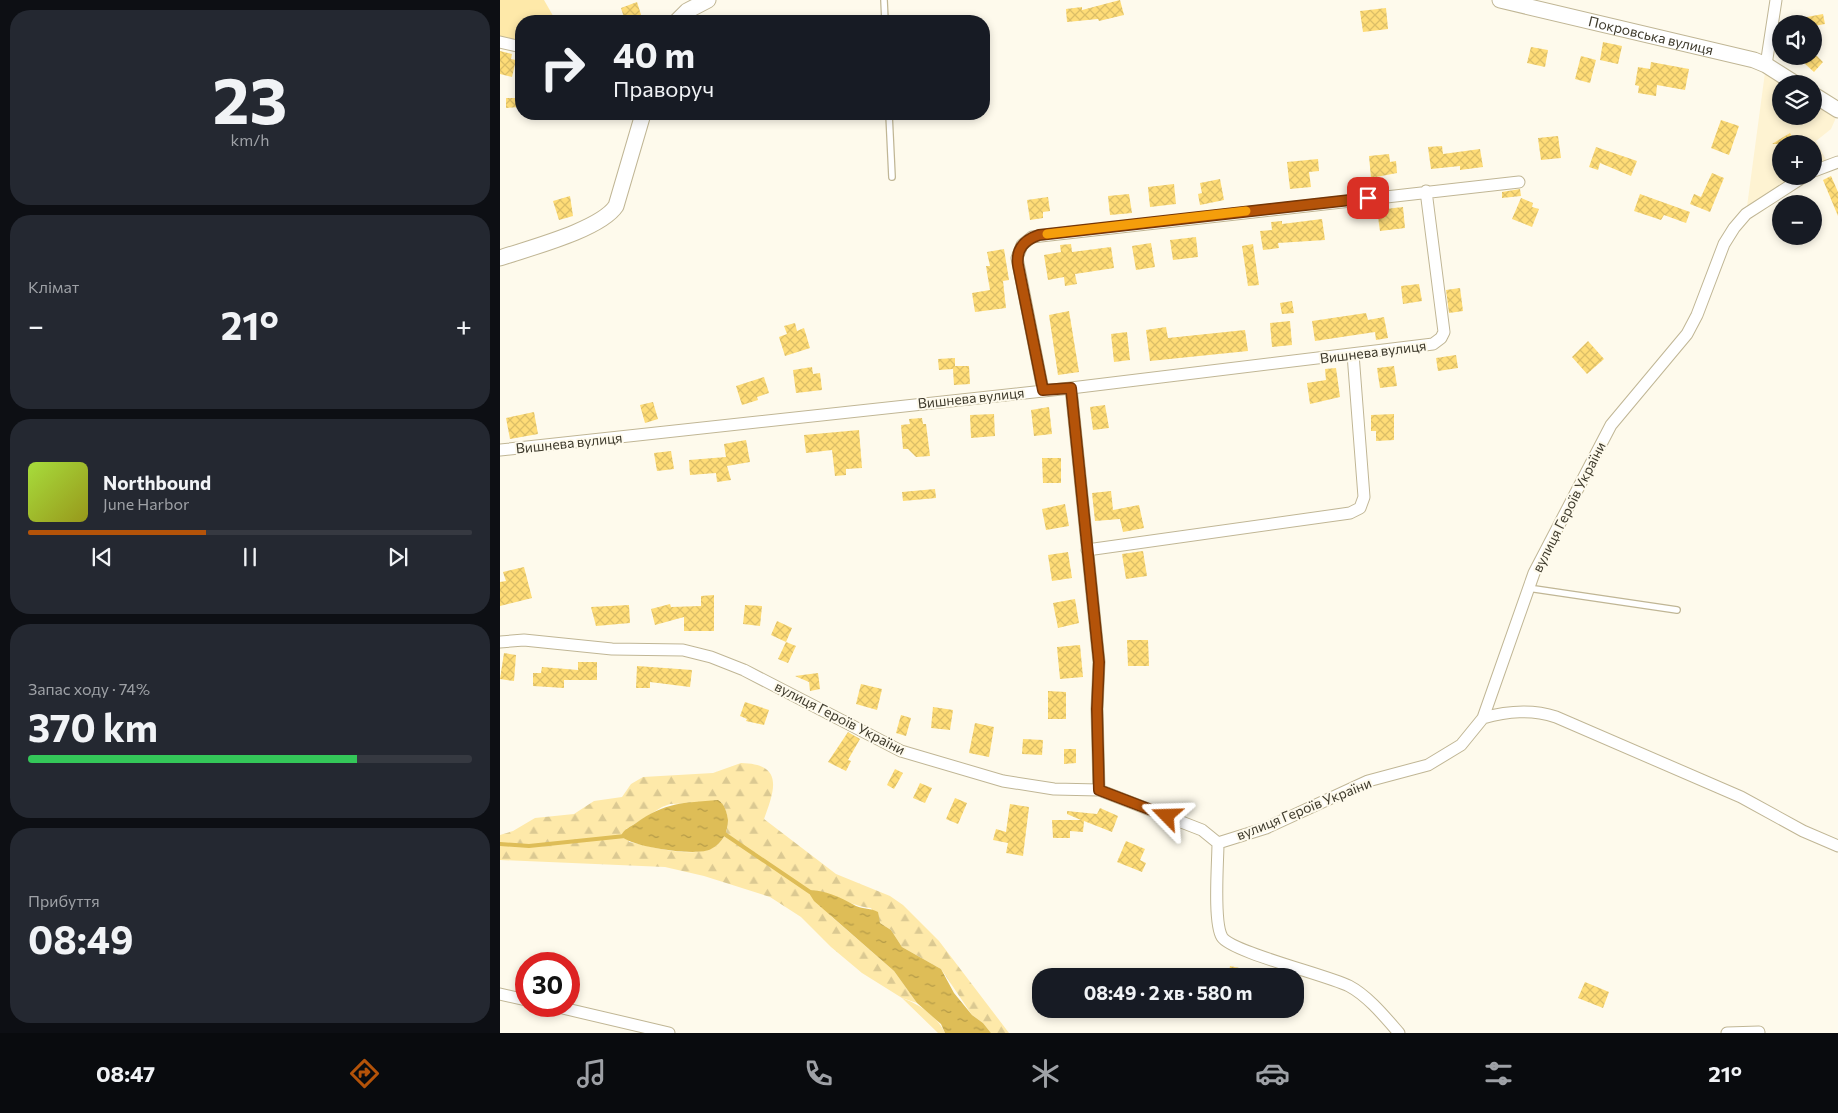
<!DOCTYPE html>
<html lang="uk">
<meta charset="utf-8">
<style>
body{margin:0;font-family:Commissioner,sans-serif;background:#242831;color:#f1f3f6;height:100vh;display:flex;flex-direction:column;font-size:19px;white-space:nowrap}
*{box-sizing:border-box;margin:0}
p{font-size:16px;color:#9ea1a6}
.icon{flex:none;width:28px;height:28px;fill:none;stroke:currentColor;stroke-width:2;stroke-linecap:round;stroke-linejoin:round}
.map{position:relative;flex:1;overflow:hidden}
.drawer{display:flex;flex-direction:column;gap:10px;padding:10px;background:#0d0f14;width:500px}
.drawer>*{flex:none}
.banner{position:absolute;left:15px;top:15px;width:475px;height:105px;border-radius:20px;box-shadow:0 2px 8px #0003;background:#171b24;color:#f1f3f6;overflow:hidden}
.tools{position:absolute;left:1272px;top:15px;display:grid;gap:10px}
.tools a{display:grid;place-items:center;width:50px;height:50px;border-radius:50%;background:#171b24;box-shadow:0 2px 8px #0003;font-size:25px}
.speed{position:absolute;left:15px;top:952px;display:flex;gap:10px;font-size:25px;font-weight:700;text-align:center}
.speed>*{display:grid;place-content:center;width:65px;height:65px;border-radius:50%;background:#171b24;box-shadow:0 2px 8px #0003;line-height:1}
.speed .limit{border:8px solid #d22;background:#fff;color:#111}
.pin{position:absolute;display:grid;place-items:center;width:42px;height:42px;color:#fff;margin:-21px;border-radius:10px;box-shadow:0 2px 8px #0006}
.me{position:absolute;width:55px;margin:-28px;rotate:292deg;stroke-linejoin:round;filter:drop-shadow(0 0 4px #0008)}
.turn{display:flex;align-items:center;gap:18px;height:105px;padding:0 15px;font-size:22px}
.turn .icon{width:65px;height:65px;stroke-width:2.5}
.turn b{display:block;font-size:35px;line-height:42px}
.big{font-size:38px;font-weight:700;line-height:1.1}
.drawer .card{flex:1;display:flex;flex-direction:column;justify-content:center;gap:8px;min-width:0;padding:0 18px;border-radius:20px;background:#242831}
.drawer .dial{align-items:center;gap:0}
.dial b{font-size:65px;line-height:1}
.song{display:flex;align-items:center;gap:15px}
.cover{width:60px;height:60px;border-radius:8px;background:linear-gradient(135deg,hsl(80 70% 55%),hsl(60 70% 35%))}
.played{height:5px;border-radius:2px;background:linear-gradient(90deg,#b45309 40%,#363941 40%)}
.keys{display:flex;justify-content:space-around;direction:ltr}
.heat{display:flex;justify-content:space-between;align-items:center;font-size:28px;direction:ltr}
.charge{height:8px;border-radius:4px;background:linear-gradient(90deg,#34c759 74%,#363941 0)}
.trip{position:absolute;left:532px;top:968px;width:272px;height:50px;border-radius:20px;background:#171b24;box-shadow:0 2px 8px #0003;font-weight:700;line-height:50px;text-align:center}
.menu{display:flex;height:80px;justify-content:space-around;align-items:center;background:#090b0e;color:#9ea1a6}
.menu .icon{width:35px;height:35px}
.menu .active{color:#b45309}
.menu b{font-size:22px;color:#f1f3f6}
main{display:flex;flex:1;min-height:0}
.map>svg:first-child{display:block}
.built{fill:#fef3d2}
.grass{fill:#fee9a9}
.forest{fill:url(#forest-firs);fill-rule:evenodd}
.water{fill:url(#water-ripples)}
.lines{fill:none;stroke-linecap:round;stroke-linejoin:round}
.stream{stroke:#debd57;stroke-width:4}
.building{fill:url(#building-cross-hatch)}
.lane-casing{stroke:#c0b695;stroke-width:8}
.street-casing{stroke:#c0b695;stroke-width:13}
.secondary-casing{stroke:#c0b695;stroke-width:17}
.lane{stroke:#fff;stroke-width:5.5}
.street{stroke:#fff;stroke-width:11}
.secondary{stroke:#fff;stroke-width:15}
.route-casing{stroke:#753606;stroke-width:12}
.route{stroke:#b45309;stroke-width:9}
.slow{stroke:#f59e0b;stroke-width:9}
.labels{text-anchor:middle;stroke-width:4;stroke-linejoin:round;paint-order:stroke}
.street-label{font-size:14px;fill:#3e3a2c;stroke:#fefaec}
</style>
<main>
<section class="drawer">
<div class="card dial"><b>23</b><p>km/h</p></div>
<div class="card"><p>Клімат</p>
<div class="heat"><a>−</a><b class="big">21°</b><a>+</a></div>
</div>
<div class="card">
<div class="song"><i class="cover"></i><div><b>Northbound</b><p>June Harbor</p></div></div>
<div class="played"></div>
<div class="keys"><svg class="icon" aria-label="previous" viewBox="0 0 24 24"><path d="M18 5L8 12l10 7zM5 5v14"/></svg><svg class="icon" aria-label="pause" viewBox="0 0 24 24"><path d="M8 5v14M16 5v14"/></svg><svg class="icon" aria-label="next" viewBox="0 0 24 24"><path d="M6 5l10 7-10 7zM19 5v14"/></svg></div>
</div>
<div class="card"><p>Запас ходу · 74%</p><b class="big">370 km</b><div class="charge"></div></div>
<div class="card"><p>Прибуття</p><b class="big">08:49</b></div>
</section>
<div class="map">
<svg width="1338" height="1033" viewBox="0 0 1338 1033">
<defs>
<pattern id="forest-firs" width="22" height="20" patternUnits="userSpaceOnUse" patternTransform="scale(1.25)"><rect width="22" height="20" fill="#fee9a9"/><path d="M5 1l3.5 6h-7zM16 11l3.5 6h-7z" fill="#dbc992"/></pattern>
<pattern id="water-ripples" width="26" height="14" patternUnits="userSpaceOnUse" patternTransform="scale(1.25)"><rect width="26" height="14" fill="#debd57"/><path d="M2 4q2-2 4 0t4 0M15 11q2-2 4 0t4 0" fill="none" stroke="#b59b48"/></pattern>
<pattern id="building-cross-hatch" width="8" height="8" patternUnits="userSpaceOnUse" patternTransform="scale(1.25)"><rect width="8" height="8" fill="#fedc77"/><path d="M0 0l8 8M0 8l8-8" fill="none" stroke="#dbbe67"/></pattern>
</defs>
<rect width="100%" height="100%" fill="#fefaec"/>
<path class="built" d="M1266,65L1296,84H1281V116H1314V95L1336,109L1335,120L1331,129L1316,141L1329,165L1314,171V144H1281V176H1305L1246,214Z"/>
<path class="grass" d="M0,0H44L56,21H21V47L0,42Z
M402,998C419,1004 437,1016 445,1033H438Z"/>
<path class="forest" d="M241,763C284,764 275,789 264,819L336,874L390,896L403,905L439,941L509,1033H491L483,1023L472,1015L441,969L402,947L391,930L380,923L371,908C349,906 331,891 308,890L332,917L394,971L417,1003L402,998L362,973L331,947L301,917L270,897L204,876L165,867L0,860V835L13,831L35,818L74,814L94,801L122,797L131,784L143,777L213,773ZM221,802C227,810 230,822 226,832C214,867 156,847 129,842L126,829L162,807L170,804Z"/>
<path class="water" d="M218,800C225,804 227,813 228,820C228,832 222,844 211,849C198,857 131,847 121,836C124,829 130,827 136,823C166,802 182,803 218,800Z
M307,890C326,890 340,897 356,906C363,909 371,908 378,912L380,923L391,930L402,947L441,969L454,993L472,1015L483,1023L491,1033H445L441,1024L417,1003L394,971L314,901Z"/>
<g class="lines">
<path class="stream" d="M223,833L310,892
M0,844L29,846L125,836"/>
</g>
<path class="building" d="M620,0L624,15L599,21L598,19L567,22L566,9L582,7V10Z
M137,2L143,21H125L121,8Z
M886,8L888,29L863,32L860,11Z
M1323,14L1325,24L1314,26V24H1296V19Z
M1103,42L1122,46L1118,64L1100,60Z
M1031,47L1048,50L1045,67L1027,63Z
M0,51L12,54L11,59L16,60L12,77L0,74Z
M1081,56L1096,60L1090,83L1075,79Z
M1308,56H1317L1323,62L1314,72L1303,62Z
M1151,62L1189,69L1185,90L1157,85L1156,96L1138,93L1139,86L1135,85L1138,67L1150,69Z
M6,98H21V107L6,108Z
M1221,120L1239,126L1229,155L1211,148Z
M1290,133L1296,144H1272Z
M1058,136L1061,158L1041,160L1038,138Z
M942,146L943,154L980,149L983,167L960,170V166L931,169L928,147Z
M1096,147L1137,161L1131,176L1100,163L1098,170L1089,167Z
M889,154L890,162L896,161L897,173L871,178L869,156Z
M818,159L819,171L809,172L811,187L790,189L787,162Z
M1212,173L1224,178L1210,212L1190,204L1194,194L1201,197Z
M1331,176L1338,192V216L1323,180Z
M720,179L724,200L700,205L698,194L702,193L700,183Z
M674,184L676,204L650,207L648,187Z
M1020,189L1021,196L1002,198V192Z
M629,194L632,213L610,215L608,196Z
M1140,194L1190,212L1186,223L1164,215L1161,220L1134,211Z
M70,196L73,216L59,220L53,201Z
M548,197L550,211L543,212V218L530,220L527,200Z
M1021,198L1033,203L1032,207L1039,209L1032,227L1012,219Z
M903,207L905,228L880,231L877,210Z
M822,219L825,240L778,243L779,248L763,250L760,231L772,230L771,222L782,221V224Z
M696,237L698,257L673,260L670,240Z
M651,243L655,267L636,270L632,246Z
M571,244L572,252L611,247L614,268L575,274L577,284L565,286L564,277L548,280L544,255L561,252L560,245Z
M753,244L759,285L748,286L742,246Z
M504,249L509,280L503,281L506,308L475,312L472,293L490,290L486,266H490L487,252Z
M919,284L922,301L903,304L901,286Z
M960,288L963,311L949,313L946,290Z
M792,301L794,313L782,314L780,303Z
M569,311L579,372L558,375L549,315Z
M866,313L868,320L884,317L888,338L876,340L875,332L815,341L812,321Z
M790,321L792,345L772,347L770,323Z
M295,323L297,331L304,328L310,348L285,356L279,337L287,334L284,326Z
M666,327L668,338L745,330L748,351L650,361L646,330Z
M627,332L630,360L614,362L611,334Z
M1088,341L1104,359L1087,374L1072,357Z
M956,355L958,368L938,371L936,358Z
M455,358V366H469L470,384L454,385L453,369L439,370L438,359Z
M894,366L897,386L880,388L877,368Z
M312,367L313,374L320,373L322,390L296,393L293,370Z
M836,368L840,397L810,404L807,383L826,380L825,369Z
M264,377L269,393L257,397L258,400L242,405L236,386Z
M153,402L158,419L145,423L140,405Z
M605,405L609,428L593,430L590,407Z
M549,407L552,434L534,436L531,410Z
M34,412L38,434L10,439L6,418Z
M494,414L495,436L471,438L470,415Z
M894,414V440L876,441V431H871V415Z
M422,418L423,424H426L430,456L416,457L408,449H403L401,425L410,424L409,419Z
M359,430L362,468L346,469V475L335,476L332,450L306,453L304,435Z
M246,440L250,462L227,466L231,480L217,482L216,473L190,475L189,460L226,457L224,444Z
M171,451L174,469L157,471L154,453Z
M542,458H561V483H543Z
M435,489L436,498L403,501L402,492Z
M611,491L613,510L639,505L644,528L623,532L620,519L595,521L592,493Z
M565,504L569,526L546,530L542,509Z
M643,551L647,576L626,579L622,554Z
M568,552L572,578L552,581L548,555Z
M24,567L32,598L0,606V582L6,581L3,572Z
M214,595V631H184V617L155,625L151,609L170,604L171,607L201,606V596Z
M575,599L579,623L558,628L553,603Z
M129,605L130,623L96,626L91,607Z
M245,605L262,606L260,626L243,624Z
M277,621L292,628L286,642L271,635Z
M627,640H648L649,666H628Z
M286,642L296,646L288,663L278,659Z
M580,645L583,677L560,679L557,647Z
M4,653L16,655L14,681L0,679Z
M78,662H97V680H64V688L33,686V673H41L42,667L78,670Z
M137,666L192,670L190,687L150,682V688H136Z
M318,673L320,689L310,691L309,682L295,676Z
M361,684L382,689L377,710L356,704Z
M548,691L566,692V719H548Z
M245,702L269,710L264,725L246,721L247,719L240,716Z
M433,707L453,710L450,730L431,728Z
M401,715L411,718L406,736L396,733Z
M475,723L494,727L489,757L469,753Z
M348,732L360,739L348,760L351,761L346,771L328,762Z
M523,739L543,740L542,755L522,754Z
M564,749H576V763L564,764Z
M395,769L403,773L394,789L387,785Z
M420,783L432,788L425,803L413,798Z
M455,798L467,803L458,824L446,819Z
M510,804L529,807L523,856L506,853L508,843L493,840L496,829L506,832Z
M600,808L618,816L612,832L584,821L583,832L570,831V838H553L552,820H581L567,814V811L597,814Z
M626,841L645,849L640,860L646,863L642,872L617,862Z
M730,966L758,972L757,976H728Z
M1085,982L1109,992L1103,1008L1078,998Z"/>
<g class="lines">
<defs>
<path id="lane" d="M384,0L385,21
M389,114L392,177
M1028,588L1177,610"/>
<path id="street" d="M0,42L21,47
M1266,65L1276,0
M1314,171L1338,162
M571,388L599,662L597,709L599,790
M543,390L517,258L522,245L532,237L1019,182
M0,450L571,388L933,344L941,338L944,332L926,191
M587,550L850,513L860,508L864,497L853,354
M0,642L24,640L112,649L183,650L211,657L244,670L401,751L503,781L554,789L599,790L702,830L718,843L766,828L868,781L928,765L961,745L983,718L1034,573L1111,425L1187,334L1197,315L1224,244L1234,228L1246,214L1305,176
M983,718C1008,711 1031,709 1056,717L1241,797L1303,831L1338,846
M718,843C718,862 713,922 722,937C731,952 827,975 849,986C868,996 885,1017 899,1033
M0,994L26,1000
M54,1006L169,1033
M1227,1033L1259,1032"/>
<g id="secondary">
<path id="s1" d="M1000,0L1254,60L1266,65L1296,84"/>
<path d="M177,21L187,11L208,0"/>
<path d="M1314,95L1338,110"/>
<path d="M0,258C29,248 100,230 116,206L143,114"/>
</g>
</defs>
<use href="#lane" class="lane-casing"/>
<use href="#street" class="street-casing"/>
<use href="#secondary" class="secondary-casing"/>
<use href="#lane" class="lane"/>
<use href="#street" class="street"/>
<use href="#secondary" class="secondary"/>
</g>
<g class="lines">
<defs>
<path id="route" d="M667,816L599,790L597,709L599,662L571,388L543,390L518,265C516,249 524,240 539,235L868,198"/>
</defs>
<use href="#route" class="route-casing"/>
<use href="#route" class="route"/>
<path class="slow" d="M547,234L746,211"/>
</g>
<g class="labels">
<g class="street-label">
<text dy="5" stroke="none"><textPath href="#s1" startOffset="155">Покровська вулиця</textPath></text>
<text transform="translate(873 352) rotate(-7)" y="5">Вишнева вулиця</text>
<text transform="translate(471 398) rotate(-6)" y="5">Вишнева вулиця</text>
<text transform="translate(69 443) rotate(-6)" y="5">Вишнева вулиця</text>
<text transform="translate(1069 507) rotate(-63)" y="5">вулиця Героїв України</text>
<text transform="translate(340 718) rotate(27)" y="5">вулиця Героїв України</text>
<text transform="translate(804 809) rotate(-22)" y="5">вулиця Героїв України</text>
</g>
</g>
</svg>
<div class="tools">
<a><svg class="icon" aria-label="sound" viewBox="0 0 24 24"><path d="M4 9h4l5-4v14l-5-4H4zM17 9q2 3 0 6"/></svg></a>
<a><svg class="icon" aria-label="layers" viewBox="0 0 24 24"><path d="M12 4l9 5-9 5-9-5zM3 14l9 5 9-5"/></svg></a>
<a>+</a>
<a>−</a>
</div>
<div class="speed"><div class="limit">30</div></div>
<div class="pin" style="left:868px;top:198px;background:#d93025"><svg class="icon" aria-label="arrive" viewBox="0 0 24 24"><path d="M6 21V4h12l-3 4 3 4H6"/></svg></div>
<svg class="me" style="left:667px;top:816px" viewBox="-20 -20 40 40"><path d="M0-17L14 15 0 8-14 15z" fill="#b45309" stroke="#fff" stroke-width="4"/></svg>
<div class="trip">08:49 · 2 хв · 580 m</div>
<div class="banner">
<div class="turn"><svg class="icon" aria-label="right" viewBox="0 0 24 24"><path d="M7 20v-9h11M14 6l5 5-5 5"/></svg><div><b>40 m</b>Праворуч</div></div>
</div>
</div>
</main>
<nav class="menu">
<b>08:47</b>
<svg class="icon active" aria-label="directions" viewBox="0 0 24 24"><path d="M12 3l9 9-9 9-9-9zM9 14v-3h6M13 9l2 2-2 2"/></svg>
<svg class="icon" aria-label="music" viewBox="0 0 24 24"><path d="M9 18V5l10-2v13"/><circle cx="6" cy="18" r="3"/><circle cx="16" cy="16" r="3"/></svg>
<svg class="icon" aria-label="phone" viewBox="0 0 24 24"><path d="M5 4h4l2 5-3 2q2 4 5 5l2-3 5 2v4C11 20 4 13 5 4z"/></svg>
<svg class="icon" aria-label="climate" viewBox="0 0 24 24"><path d="M12 3v18M4 7l16 10M4 17L20 7"/></svg>
<svg class="icon" aria-label="car" viewBox="0 0 24 24"><path d="M5 17H2v-5l4-1 3-4h7l3 4 3 1v5h-3M9 17h6M6 11h13"/><circle cx="7" cy="17" r="2"/><circle cx="17" cy="17" r="2"/></svg>
<svg class="icon" aria-label="filters" viewBox="0 0 24 24"><path d="M4 7h16M4 17h16"/><circle cx="9" cy="7" r="2"/><circle cx="15" cy="17" r="2"/></svg>
<b>21°</b>
</nav>
